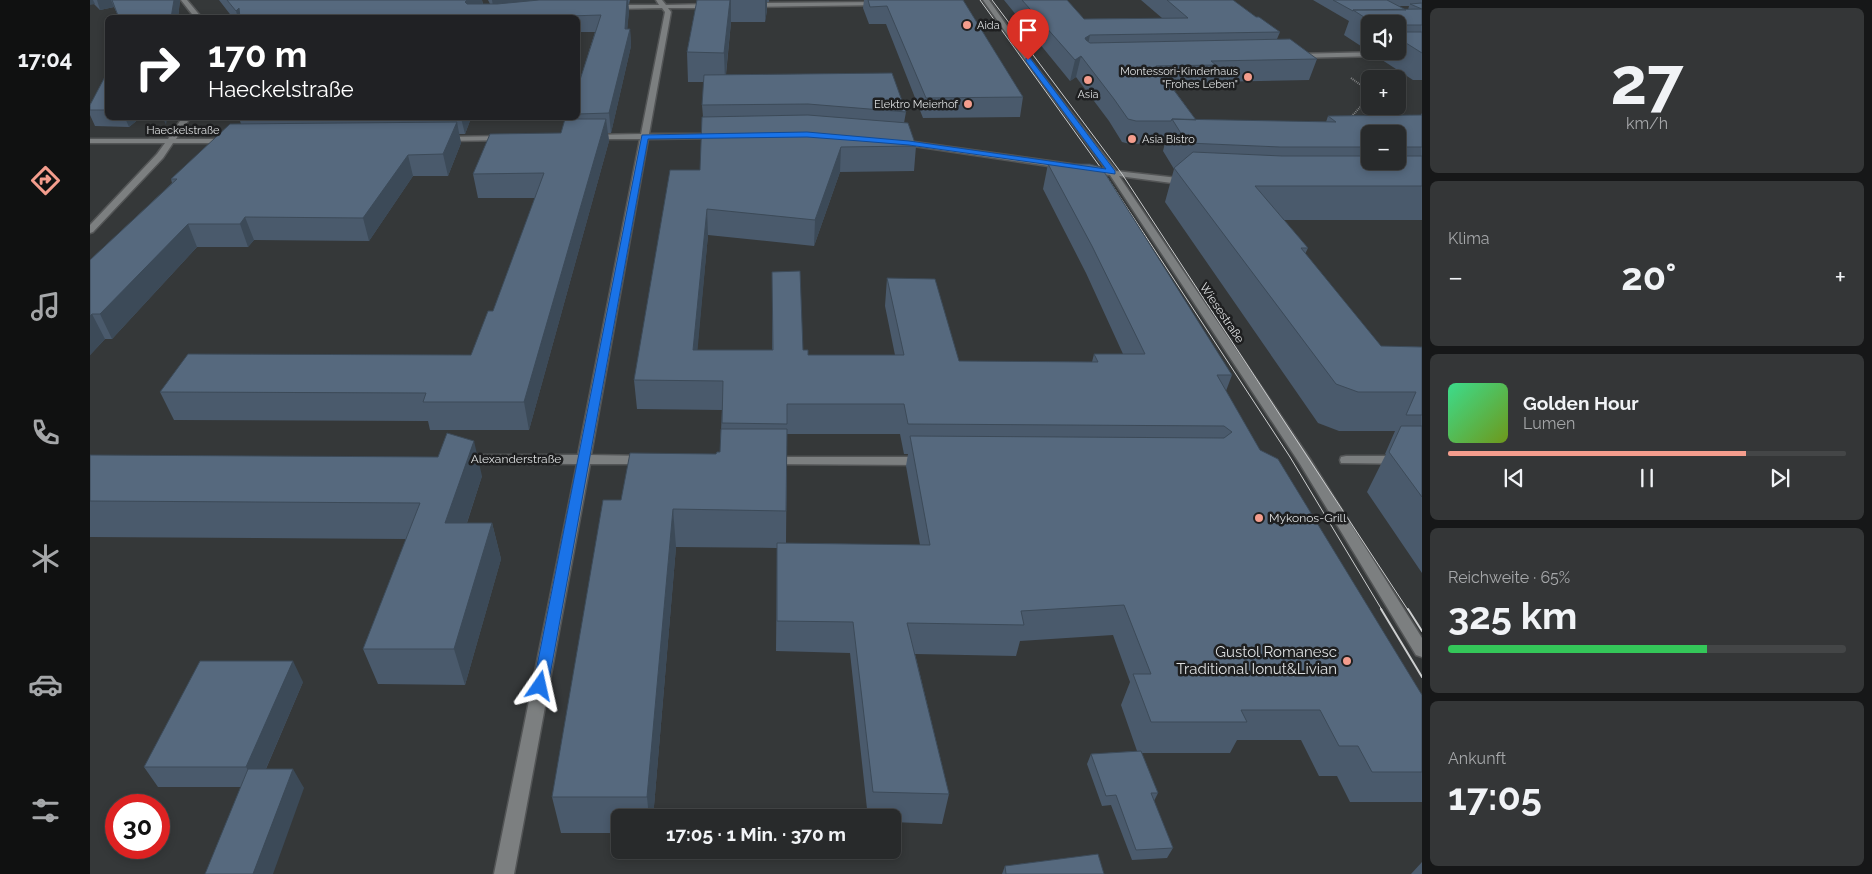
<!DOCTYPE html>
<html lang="de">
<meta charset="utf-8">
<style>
body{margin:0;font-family:Raleway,sans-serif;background:#343637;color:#f1f3f6;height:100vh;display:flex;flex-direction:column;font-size:19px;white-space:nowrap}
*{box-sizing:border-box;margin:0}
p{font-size:16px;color:#a5a7a9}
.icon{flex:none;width:28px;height:28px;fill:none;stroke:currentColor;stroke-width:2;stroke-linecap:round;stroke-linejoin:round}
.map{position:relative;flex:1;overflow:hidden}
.details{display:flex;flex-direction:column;gap:8px;padding:8px;background:#161718;width:450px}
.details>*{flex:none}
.top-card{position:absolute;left:15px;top:15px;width:475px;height:105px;border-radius:8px;box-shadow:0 2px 8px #0003,0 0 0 1px #444647;background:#202124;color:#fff;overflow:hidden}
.tools{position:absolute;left:1271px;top:15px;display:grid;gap:10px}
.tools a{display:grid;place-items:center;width:45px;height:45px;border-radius:8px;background:#282a2b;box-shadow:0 2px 8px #0003,0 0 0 1px #444647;font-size:25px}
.speed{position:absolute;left:15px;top:794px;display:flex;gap:10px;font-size:25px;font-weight:700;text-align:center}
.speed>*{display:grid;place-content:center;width:65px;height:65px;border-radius:50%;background:#282a2b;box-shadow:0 2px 8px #0003,0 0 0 1px #444647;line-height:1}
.speed .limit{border:8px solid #d22;background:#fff;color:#111}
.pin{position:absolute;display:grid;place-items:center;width:42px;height:42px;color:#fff;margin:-51px -21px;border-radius:50% 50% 50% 0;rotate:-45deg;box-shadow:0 0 5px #0007}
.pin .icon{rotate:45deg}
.me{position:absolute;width:55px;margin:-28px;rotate:11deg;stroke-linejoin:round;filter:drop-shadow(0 0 4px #0008)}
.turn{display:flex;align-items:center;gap:18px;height:105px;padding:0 20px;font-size:22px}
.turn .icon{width:65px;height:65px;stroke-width:2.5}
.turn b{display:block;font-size:35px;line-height:42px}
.big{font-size:38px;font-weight:700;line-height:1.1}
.details .tile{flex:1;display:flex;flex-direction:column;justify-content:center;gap:8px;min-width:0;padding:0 18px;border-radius:8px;background:#343637}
.details .dial{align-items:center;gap:0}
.dial b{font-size:65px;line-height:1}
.song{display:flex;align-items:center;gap:15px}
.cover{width:60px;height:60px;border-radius:8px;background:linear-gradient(135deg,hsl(150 70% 55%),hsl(80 70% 35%))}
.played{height:5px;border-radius:2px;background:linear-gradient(90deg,#f49d8d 75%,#444647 75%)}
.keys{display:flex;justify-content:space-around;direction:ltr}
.heat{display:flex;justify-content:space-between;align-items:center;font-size:28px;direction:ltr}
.charge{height:8px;border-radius:4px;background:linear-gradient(90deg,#34c759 65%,#444647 0)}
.trip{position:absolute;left:521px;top:809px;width:290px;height:50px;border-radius:8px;background:#282a2b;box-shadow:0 2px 8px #0003,0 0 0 1px #444647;font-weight:700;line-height:50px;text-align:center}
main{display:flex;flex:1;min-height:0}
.menu{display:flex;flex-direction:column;width:90px;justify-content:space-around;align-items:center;background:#101111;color:#a5a7a9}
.menu .icon{width:35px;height:35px}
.menu .current{color:#f49d8d}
.menu b{font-size:22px;color:#f1f3f6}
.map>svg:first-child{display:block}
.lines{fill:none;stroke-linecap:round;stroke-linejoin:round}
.minor-casing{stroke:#535556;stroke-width:3}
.path{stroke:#838586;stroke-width:2;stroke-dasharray:1 1;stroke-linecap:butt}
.minor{fill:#7c7f80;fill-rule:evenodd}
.tram-far1{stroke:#cccecf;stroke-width:1}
.tram{stroke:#cccecf;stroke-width:2}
.wall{fill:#4a5a6c;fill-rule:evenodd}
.shaded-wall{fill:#3c4a58}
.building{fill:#56697e;stroke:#3c4a58}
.route{fill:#1a73e8;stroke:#114b97}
.poi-dot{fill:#f49d8d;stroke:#1e1f20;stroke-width:2}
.labels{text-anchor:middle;stroke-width:5;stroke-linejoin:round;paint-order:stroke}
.far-poi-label{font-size:11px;fill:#dddfe0;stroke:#1e1f20;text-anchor:start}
.far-street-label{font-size:11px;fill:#dddfe0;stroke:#1e1f20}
.street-label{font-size:12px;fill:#dddfe0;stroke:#1e1f20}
.poi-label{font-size:12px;fill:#dddfe0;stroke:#1e1f20;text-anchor:start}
.near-poi-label{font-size:15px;fill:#dddfe0;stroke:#1e1f20;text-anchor:end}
</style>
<main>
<nav class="menu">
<b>17:04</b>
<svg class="icon current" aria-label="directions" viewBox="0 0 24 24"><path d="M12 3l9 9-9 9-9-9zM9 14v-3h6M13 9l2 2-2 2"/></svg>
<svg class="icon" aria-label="music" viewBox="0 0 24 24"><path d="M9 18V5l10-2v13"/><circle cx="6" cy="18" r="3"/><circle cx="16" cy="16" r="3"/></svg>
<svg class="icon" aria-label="phone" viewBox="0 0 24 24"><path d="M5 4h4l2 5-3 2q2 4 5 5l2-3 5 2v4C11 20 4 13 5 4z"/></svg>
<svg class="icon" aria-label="climate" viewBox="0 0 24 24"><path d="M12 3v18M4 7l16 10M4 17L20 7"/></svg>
<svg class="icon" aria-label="car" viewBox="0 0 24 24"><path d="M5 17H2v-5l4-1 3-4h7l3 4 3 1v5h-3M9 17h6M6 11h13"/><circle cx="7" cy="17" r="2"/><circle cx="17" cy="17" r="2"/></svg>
<svg class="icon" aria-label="filters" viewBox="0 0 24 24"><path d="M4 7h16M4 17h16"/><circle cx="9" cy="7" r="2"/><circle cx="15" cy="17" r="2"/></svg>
</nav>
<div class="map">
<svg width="1332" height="874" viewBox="0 0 1332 874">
<rect width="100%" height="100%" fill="#353839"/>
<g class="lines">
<defs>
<path id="minor" d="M91,0H97L112,18H105Z
M566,0H572L576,5L623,4L626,6L623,8H578L581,12L559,134H627L631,136L627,138L558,139L501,455L555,456L561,460L555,464H500L424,874H404L487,464L372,463L366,459L372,455H488L550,139H502L498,137L502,135L551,134L575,12L572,8L523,9L520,7L523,5H569Z
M893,0H899L940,59L1026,171L1097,179L1101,182L1097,185L1029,176L1220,459L1332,638V657L1326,655L1210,464L1020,175L810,144L806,142L810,140L1016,169L936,61Z
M790,2L792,5L660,7L657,5L660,3Z
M1332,51V55L1205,58L1202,56L1205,54Z
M92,118H100L86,139H137L141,141L137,143H83L73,158L3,232L0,233V225L67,154L75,143H0V139H78Z
M415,136L419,138L418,140L355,141L351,139L355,137Z
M1256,456H1332V464L1251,463L1250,460L1251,457Z
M680,457H832L838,461L832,465L675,464L674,461Z"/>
</defs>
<use href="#minor" class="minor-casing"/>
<path class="path" d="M1261,78L1278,90L1275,102L1261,117"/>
<use href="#minor" class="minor"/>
<path class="tram-far1" d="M890,0L1013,171L1200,457L1292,610
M902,0L1032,174L1318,610"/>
<path class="tram" d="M1291,609L1332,677
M1318,609L1332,631"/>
</g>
<path class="wall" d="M0,0H90L88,18H29L24,7L10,10Z
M129,0H392L393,4H400L398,0H540L539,4H538L539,11L537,29H540L541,46L521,133H518L519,141L439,430H340L338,421L84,420L70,392L381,355L403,311L445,198H388L383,174L471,133L479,119V118H488V86L505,32H488V18H143Z
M607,0H679V2H677V10L675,22H641L636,75L816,112L814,123L826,146L824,171L750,172L724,246L618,235L607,350H682V272L713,350L718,355H805L795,306L797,278L869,361L1002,362L1004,354H1033L996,273L953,189L958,164L1142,375L1136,391L1170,450L1332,695V802H1260L1247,776H1229L1211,740H1147L1140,753H1051L1068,793L1064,801L1083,848L1077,858L1042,860L1021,805L1012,806L997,764L1001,754L1047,751L1031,705L1040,682L1023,635L930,641L926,656L825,654L859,794L852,824L802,822V818H778L760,653L686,651L687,548L586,547L563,818H530V833H471L462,797L531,500L630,452L632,410L547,409L544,380L610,170L613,117L612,105L614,82H598L597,52ZM697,434H810L814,454H818L816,466L830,545L696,543Z
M770,0H873L933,97L930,117L833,118L796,24H779L773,8L774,0Z
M914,0H977L994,19L1072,18L1051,0H1143L1166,17L1190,32L1187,39L1227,59L1219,80L1121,82L1119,86L1082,87L1106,120L1236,122L1238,116L1331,115L1332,113V220H1194L1218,248L1215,254L1291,346L1332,347V573L1277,492L1296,454H1295L1305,431H1249L1228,423L1075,202L1084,169L1073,151L1075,143L1040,144L1032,142L1019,121L986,77L980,81ZM1280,134H1308V161H1280Z
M1223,0H1332V80H1323L1289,58L1291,51H1308V24H1280V50H1277L1254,35L1259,21ZM1309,6H1319L1318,10H1316Z
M18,71V118H50L39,127L5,126L0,115V105Z
M149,118H381L375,134H369L371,143L358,176H323L279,241L164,240L158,247H107L22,339H15L0,355V260L82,183L81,179L151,124Z
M0,455L392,476L377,523H402L411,559L375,685L288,684L273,649L316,539L0,537Z
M213,682L176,769L214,788L151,787H68L54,767Z
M1332,862V874H1321Z
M915,866L1014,874H912Z"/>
<path class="shaded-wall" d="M0,0H3L5,4L0,5Z
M7,0H21L24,7L10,10Z
M84,0H90L88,18H81Z
M377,0H392L394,14L380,16L375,2Z
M402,0H497L404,12Z
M537,0H538L539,11L536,45L540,29L541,46L521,133L519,113Z
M640,0H641V22L635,82L634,53Z
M675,0H677V10L675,22Z
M149,8L152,18H148L146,11Z
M1000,35L996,55L991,58L995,38Z
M991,56L986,77L980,81L985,60Z
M35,118H50L39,127Z
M73,118H77L76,125Z
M371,118H381L375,134Z
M516,119L519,141L439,430L434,402Z
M367,122L371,143L358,176L353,154Z
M751,147L750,172L724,246L725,220Z
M318,155L323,176L279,241L273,218Z
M617,209L618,235L605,378L603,350Z
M155,217L164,240L158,247L150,224Z
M98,224L107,247L22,339L10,314Z
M2,314L15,339L0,355V316Z
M384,441L392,476L365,559L355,523Z
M583,509L586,547L563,818H559L557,797Z
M402,523L411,559L375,685L364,649Z
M203,661L213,682L168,787L156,767Z
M203,769L214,788L183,874H163Z"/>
<path class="building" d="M22,0H84L81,18H29Z
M137,0H377L375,2L377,4H407L449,0H537L535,29H540L519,113L488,114V86L511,15L413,18H150L149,8L146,11Z
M607,0H640L634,53L597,52Z
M778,0H873L933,97L836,98L797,6L780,7Z
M932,0H977L994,19L1098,18L1077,0H1143L1166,17H1169L1190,32L1000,35L995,38L996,40L1000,43L1200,39L1227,59L1121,61L1126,65L1066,66L1106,120L1082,119L1081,121H1046L1038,119L1024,99L991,56L985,60Z
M1243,0H1297L1316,10H1263V11Z
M1332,3V9L1320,4Z
M1332,9V25H1308V24H1285L1263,10Z
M1308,32H1332V53L1308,38Z
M18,71V110H0V105Z
M802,73L816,112L718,104L612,105L614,75Z
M718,115L818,123L826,146L751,147L725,220L617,209L603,350H683L682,272L710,271L713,350H718V355H814L797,278L845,279L869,361L1008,362L1004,354H1055L1002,246L958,164H1000L1011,167L1142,375H1127L1170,450L1188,459L1332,695V772H1282L1268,746H1249L1230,710H1151L1157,722H1061L1043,674H1061L1034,605L931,611L934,625L817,623L859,794L783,792L763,622L687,621V543L840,545L820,436L1134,438L1142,432L1134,426L818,424L814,404H697V424L632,423L633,381L544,380L580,170H610L612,117Z
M1332,115V147H1308V134H1280V147H1190L1097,143L1082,119L1246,122L1238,116Z
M475,119H516L434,402H333L336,393L70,392L98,354L381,355L398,311H403L454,173L383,174L400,134L471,133Z
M367,122L353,154L318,155L273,218L155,217L150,224H98L10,314H2L0,316V260L87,179H81L140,124Z
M1103,152L1192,156H1280V161H1308V156H1332V186H1165L1218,248H1211L1291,346L1332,347V415H1316L1326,392H1268L1246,384L1084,168Z
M1311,426H1332V497L1299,452Z
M631,429H697L696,511L583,509L557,797H462L513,500H531L540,453L626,454L627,452H630Z
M357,433L384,441L355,523H402L364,649H273L330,503L0,501V455L348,457Z
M110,661H203L156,767H54Z
M1051,751L1068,793H1061L1083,848L1046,850L1026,795L1016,796L1001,754Z
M158,769H203L163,874H115Z
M1008,854L1014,874H916L915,866Z"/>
<path class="route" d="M936,58H940L1025,171V174L819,145L770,141L717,137L558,139L458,686L455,690L450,692L445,690L443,686L552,135L717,132L819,141L1016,169L936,61Z"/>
<g class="poi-dot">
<circle cx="877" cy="25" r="5"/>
<circle cx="1158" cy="77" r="5"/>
<circle cx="998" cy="80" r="5"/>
<circle cx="878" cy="104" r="5"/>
<circle cx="1042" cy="139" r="5"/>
<circle cx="1169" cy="518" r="5"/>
<circle cx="1257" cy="661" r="5"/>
</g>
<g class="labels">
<g class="far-poi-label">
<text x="887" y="29">Aida</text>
<text x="1148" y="75" text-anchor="end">Montessori-Kinderhaus<tspan x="1148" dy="13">"Frohes Leben"</tspan></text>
<text x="998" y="98" text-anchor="middle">Asia</text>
<text x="868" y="108" text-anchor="end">Elektro Meierhof</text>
<text x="1052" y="143">Asia Bistro</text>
</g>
<g class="far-street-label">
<text x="93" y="134">Haeckelstraße</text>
</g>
<g class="street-label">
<text transform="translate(1132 313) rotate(56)" y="4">Wiesestraße</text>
<text x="426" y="463">Alexanderstraße</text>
</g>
<g class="poi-label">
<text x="1179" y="522">Mykonos-Grill</text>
</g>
<g class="near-poi-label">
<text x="1247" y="657">Gustol Romanesc<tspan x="1247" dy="17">Traditional Ionut&amp;Livian</tspan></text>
</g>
</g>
</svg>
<div class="tools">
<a><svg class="icon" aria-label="sound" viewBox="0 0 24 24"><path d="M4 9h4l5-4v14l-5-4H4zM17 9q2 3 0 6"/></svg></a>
<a>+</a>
<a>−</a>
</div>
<div class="speed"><div class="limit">30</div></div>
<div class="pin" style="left:938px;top:60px;background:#d93025"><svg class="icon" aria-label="arrive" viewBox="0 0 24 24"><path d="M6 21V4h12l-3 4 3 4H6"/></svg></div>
<svg class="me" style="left:450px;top:686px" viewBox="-20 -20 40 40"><path d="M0-17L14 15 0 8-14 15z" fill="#1a73e8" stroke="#fff" stroke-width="4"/></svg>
<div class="trip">17:05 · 1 Min. · 370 m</div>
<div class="top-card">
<div class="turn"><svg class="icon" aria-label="right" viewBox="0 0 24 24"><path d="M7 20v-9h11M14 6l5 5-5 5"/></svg><div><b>170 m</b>Haeckelstraße</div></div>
</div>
</div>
<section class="details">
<div class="tile dial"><b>27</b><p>km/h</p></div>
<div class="tile"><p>Klima</p>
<div class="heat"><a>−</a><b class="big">20°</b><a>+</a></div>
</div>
<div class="tile">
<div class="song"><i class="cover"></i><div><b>Golden Hour</b><p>Lumen</p></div></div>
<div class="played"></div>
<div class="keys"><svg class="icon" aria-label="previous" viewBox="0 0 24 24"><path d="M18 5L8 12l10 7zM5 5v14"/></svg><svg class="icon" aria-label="pause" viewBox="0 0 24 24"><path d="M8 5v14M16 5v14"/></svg><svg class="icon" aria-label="next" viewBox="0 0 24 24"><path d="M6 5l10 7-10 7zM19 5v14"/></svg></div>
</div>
<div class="tile"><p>Reichweite · 65%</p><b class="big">325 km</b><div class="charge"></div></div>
<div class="tile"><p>Ankunft</p><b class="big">17:05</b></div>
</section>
</main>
